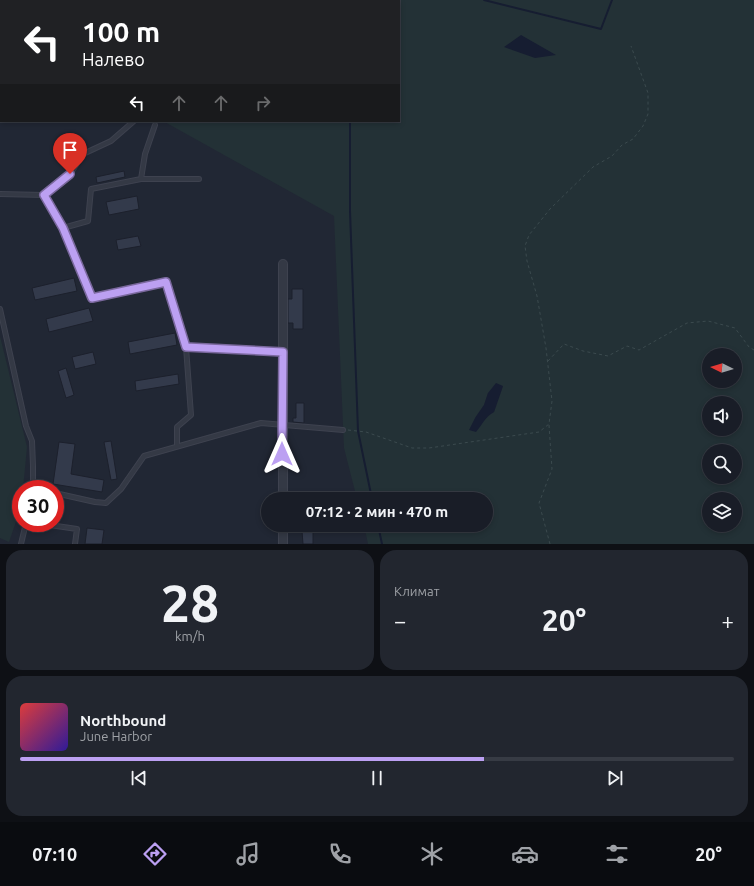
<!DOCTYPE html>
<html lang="ru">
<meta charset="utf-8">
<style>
body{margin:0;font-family:Ubuntu,sans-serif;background:#22262f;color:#f1f3f6;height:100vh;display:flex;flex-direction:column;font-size:15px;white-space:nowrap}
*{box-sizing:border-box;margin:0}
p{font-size:13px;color:#9fa2a7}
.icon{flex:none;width:22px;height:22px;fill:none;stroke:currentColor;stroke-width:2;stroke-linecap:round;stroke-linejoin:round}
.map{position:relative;height:544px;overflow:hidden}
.panel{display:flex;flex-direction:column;gap:6px;padding:6px;background:#0e1015;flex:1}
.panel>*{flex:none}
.guide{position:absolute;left:0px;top:0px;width:400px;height:122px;box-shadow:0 2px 6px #0003,0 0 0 1px #373b44;background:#202124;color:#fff;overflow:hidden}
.needle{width:26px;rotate:275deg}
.tools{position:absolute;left:702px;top:348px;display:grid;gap:8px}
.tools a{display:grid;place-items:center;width:40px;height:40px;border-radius:50%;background:#191d27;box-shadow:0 2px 6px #0003,0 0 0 1px #373b44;font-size:20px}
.speed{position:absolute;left:12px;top:480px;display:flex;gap:8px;font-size:20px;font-weight:700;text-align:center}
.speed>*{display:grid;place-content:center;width:52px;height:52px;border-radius:50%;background:#191d27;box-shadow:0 2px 6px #0003,0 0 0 1px #373b44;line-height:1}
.speed .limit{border:6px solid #d22;background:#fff;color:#111}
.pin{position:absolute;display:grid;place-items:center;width:34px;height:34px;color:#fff;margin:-41px -17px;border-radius:50% 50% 50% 0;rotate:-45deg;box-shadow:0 0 4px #0007}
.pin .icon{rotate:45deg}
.me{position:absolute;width:44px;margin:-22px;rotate:0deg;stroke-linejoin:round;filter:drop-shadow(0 0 3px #0008)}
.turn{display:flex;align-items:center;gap:14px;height:84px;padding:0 16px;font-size:18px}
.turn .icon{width:52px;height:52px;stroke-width:2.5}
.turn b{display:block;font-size:28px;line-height:34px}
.lanes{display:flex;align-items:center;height:38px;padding:0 16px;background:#0003;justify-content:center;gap:20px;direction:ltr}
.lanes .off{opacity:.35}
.big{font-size:30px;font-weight:600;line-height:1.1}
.panel .tile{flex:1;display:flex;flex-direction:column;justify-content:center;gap:6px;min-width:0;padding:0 14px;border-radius:16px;background:#22262f}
.panel .dial{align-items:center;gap:0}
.dial b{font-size:52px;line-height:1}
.song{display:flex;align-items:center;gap:12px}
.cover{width:48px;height:48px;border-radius:6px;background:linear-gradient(135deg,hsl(0 70% 55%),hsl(250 70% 35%))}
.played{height:4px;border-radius:2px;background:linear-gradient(90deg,#bca0f2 65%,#373b44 65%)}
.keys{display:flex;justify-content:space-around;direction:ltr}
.heat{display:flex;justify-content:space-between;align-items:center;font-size:22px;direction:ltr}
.panel .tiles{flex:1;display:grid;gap:6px;grid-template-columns:1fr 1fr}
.tile:last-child{grid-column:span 2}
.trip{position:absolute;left:261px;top:492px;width:232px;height:40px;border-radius:20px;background:#191d27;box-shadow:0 2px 6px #0003,0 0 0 1px #373b44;font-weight:600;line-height:40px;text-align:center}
.dock{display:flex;height:64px;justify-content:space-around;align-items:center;background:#0a0c10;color:#9fa2a7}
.dock .icon{width:28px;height:28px}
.dock .selected{color:#bca0f2}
.dock b{font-size:18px;color:#f1f3f6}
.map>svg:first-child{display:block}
.green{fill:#233136;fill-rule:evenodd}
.water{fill:#161d31}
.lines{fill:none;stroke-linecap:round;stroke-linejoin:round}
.stream{stroke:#161d31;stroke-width:2}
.building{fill:#333a4b;stroke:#1c202c}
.service-casing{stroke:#3e424f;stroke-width:6}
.minor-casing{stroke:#3e424f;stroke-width:10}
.path{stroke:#3b4a4e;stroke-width:1;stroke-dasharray:3 3;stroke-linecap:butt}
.service{stroke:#343945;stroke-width:4}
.minor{stroke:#343945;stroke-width:8}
.route-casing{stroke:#7a689d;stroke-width:10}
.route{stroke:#bca0f2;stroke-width:7}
</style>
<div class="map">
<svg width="754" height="544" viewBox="0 0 754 544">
<rect width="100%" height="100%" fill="#212734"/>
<path class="green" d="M56,0H754V544H368L364,525H486V499H357L344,448L334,216L163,121H399V1ZM709,355H735V381H709ZM503,386L494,412L487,416L475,418L484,405L488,393ZM709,403H735V429H709ZM709,451H735V477H709ZM709,499H735V525H709Z
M0,336L27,447L23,489H21V507L9,542L0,538Z"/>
<path class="water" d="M521,35L556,55L535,58L504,47Z
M496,383L503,386L494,412C485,417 482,425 476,432L469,430L475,418L484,405L488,393Z"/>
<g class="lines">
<path class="stream" d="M484,0L601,29L612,0
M289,1L291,0
M362,1L363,0
M350,121V211L358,431L372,499
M378,525L382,544"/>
</g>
<path class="building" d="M124,171L125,177L97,183L96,177Z
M137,196L139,209L109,215L106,202Z
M138,236L141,246L118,250L116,240Z
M74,278L77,291L35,300L32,288Z
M292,289H303V329H293V323H288V299H292Z
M89,308L93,321L49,332L46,319Z
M175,333L177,345L130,354L128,342Z
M93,352L96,364L75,369L72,357Z
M66,368L74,395L66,398L58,371Z
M178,374L179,384L136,391L135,381Z
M296,403H304V423L293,422V418H296Z
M111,441L117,479L111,480L104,442Z
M59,442L75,444L71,474L104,480L102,492L53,484Z
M87,528L104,530L102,544H85Z
M302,531H313V544H303Z"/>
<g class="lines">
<defs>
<path id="service" d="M141,179L145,154L155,125
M0,194L44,195L63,228L88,221L91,189L141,179H199
M44,195L70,174L83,154L111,141L134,121
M63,228L92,298L166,283L186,347
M0,309L26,426L32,441L33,466V489
M177,446V427L191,415L186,347L283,352
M55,493L95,502L106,503L121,489L144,456L261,423L343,430
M36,523L77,529L75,544
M21,544L26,523"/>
<path id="minor" d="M283,499V264
M283,525V544"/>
</defs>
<use href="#service" class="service-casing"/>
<use href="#minor" class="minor-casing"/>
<path class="path" d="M548,361L564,344L583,351L608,356L627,346L639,350L687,323L708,321L735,328L749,347L754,350
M549,425L552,469L539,503L550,544
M348,430L366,432L412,448H429L539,432L549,424L552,401L546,348L537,296L527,261L525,246L529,235L550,209L593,167L612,156L622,145L633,139L643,126L648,114V93L631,46"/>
<use href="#service" class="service"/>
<use href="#minor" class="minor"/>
</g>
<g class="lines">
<defs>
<path id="route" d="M70,174L44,195L63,228L92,298L166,282L186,347L283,352L282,454"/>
</defs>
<use href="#route" class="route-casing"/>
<use href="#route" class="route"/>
</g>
</svg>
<div class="tools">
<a><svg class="needle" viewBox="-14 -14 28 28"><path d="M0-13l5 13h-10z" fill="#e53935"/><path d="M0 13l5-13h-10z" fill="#9fa2a7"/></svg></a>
<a><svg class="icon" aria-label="sound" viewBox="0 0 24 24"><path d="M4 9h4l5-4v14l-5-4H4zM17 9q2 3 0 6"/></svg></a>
<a><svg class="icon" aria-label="search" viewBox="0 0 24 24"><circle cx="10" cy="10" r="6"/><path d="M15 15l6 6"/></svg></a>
<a><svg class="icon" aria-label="layers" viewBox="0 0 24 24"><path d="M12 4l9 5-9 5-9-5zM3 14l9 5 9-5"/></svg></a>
</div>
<div class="speed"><div class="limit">30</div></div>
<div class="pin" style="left:70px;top:174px;background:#d93025"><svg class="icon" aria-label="arrive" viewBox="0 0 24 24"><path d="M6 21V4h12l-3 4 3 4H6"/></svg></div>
<svg class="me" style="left:282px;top:454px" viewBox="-20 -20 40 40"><path d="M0-17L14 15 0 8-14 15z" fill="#bca0f2" stroke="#fff" stroke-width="4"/></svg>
<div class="trip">07:12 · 2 мин · 470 m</div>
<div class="guide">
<div class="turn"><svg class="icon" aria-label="left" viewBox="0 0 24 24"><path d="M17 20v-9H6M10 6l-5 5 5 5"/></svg><div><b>100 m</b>Налево</div></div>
<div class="lanes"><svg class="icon" aria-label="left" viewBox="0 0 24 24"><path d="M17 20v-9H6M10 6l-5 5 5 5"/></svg><svg class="icon off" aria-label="ahead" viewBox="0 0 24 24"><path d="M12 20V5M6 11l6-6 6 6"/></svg><svg class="icon off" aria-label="ahead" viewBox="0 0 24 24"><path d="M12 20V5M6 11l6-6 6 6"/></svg><svg class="icon off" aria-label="right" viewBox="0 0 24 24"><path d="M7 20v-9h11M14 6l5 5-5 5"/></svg></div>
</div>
</div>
<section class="panel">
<div class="tiles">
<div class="tile dial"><b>28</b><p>km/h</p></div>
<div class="tile"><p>Климат</p>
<div class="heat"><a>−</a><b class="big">20°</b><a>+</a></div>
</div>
<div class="tile">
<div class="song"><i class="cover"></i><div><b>Northbound</b><p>June Harbor</p></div></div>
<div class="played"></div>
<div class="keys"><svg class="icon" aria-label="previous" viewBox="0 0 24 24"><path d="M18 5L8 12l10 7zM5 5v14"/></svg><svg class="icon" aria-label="pause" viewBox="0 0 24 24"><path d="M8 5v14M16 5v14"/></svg><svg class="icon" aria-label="next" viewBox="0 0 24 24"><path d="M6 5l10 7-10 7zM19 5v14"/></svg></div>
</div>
</div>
</section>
<nav class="dock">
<b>07:10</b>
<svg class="icon selected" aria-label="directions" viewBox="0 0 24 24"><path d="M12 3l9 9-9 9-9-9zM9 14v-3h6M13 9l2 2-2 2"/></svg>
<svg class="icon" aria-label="music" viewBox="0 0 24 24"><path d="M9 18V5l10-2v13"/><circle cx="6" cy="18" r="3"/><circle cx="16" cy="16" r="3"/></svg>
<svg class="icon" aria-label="phone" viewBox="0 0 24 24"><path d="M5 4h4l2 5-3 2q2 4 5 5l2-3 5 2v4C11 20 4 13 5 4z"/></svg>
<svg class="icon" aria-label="climate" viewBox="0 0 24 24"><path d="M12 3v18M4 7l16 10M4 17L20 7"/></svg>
<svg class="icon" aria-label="car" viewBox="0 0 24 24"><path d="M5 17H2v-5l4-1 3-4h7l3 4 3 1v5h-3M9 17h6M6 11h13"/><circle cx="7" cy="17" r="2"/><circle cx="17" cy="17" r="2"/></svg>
<svg class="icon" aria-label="filters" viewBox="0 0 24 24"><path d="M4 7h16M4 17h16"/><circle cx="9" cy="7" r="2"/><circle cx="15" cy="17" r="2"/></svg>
<b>20°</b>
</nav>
